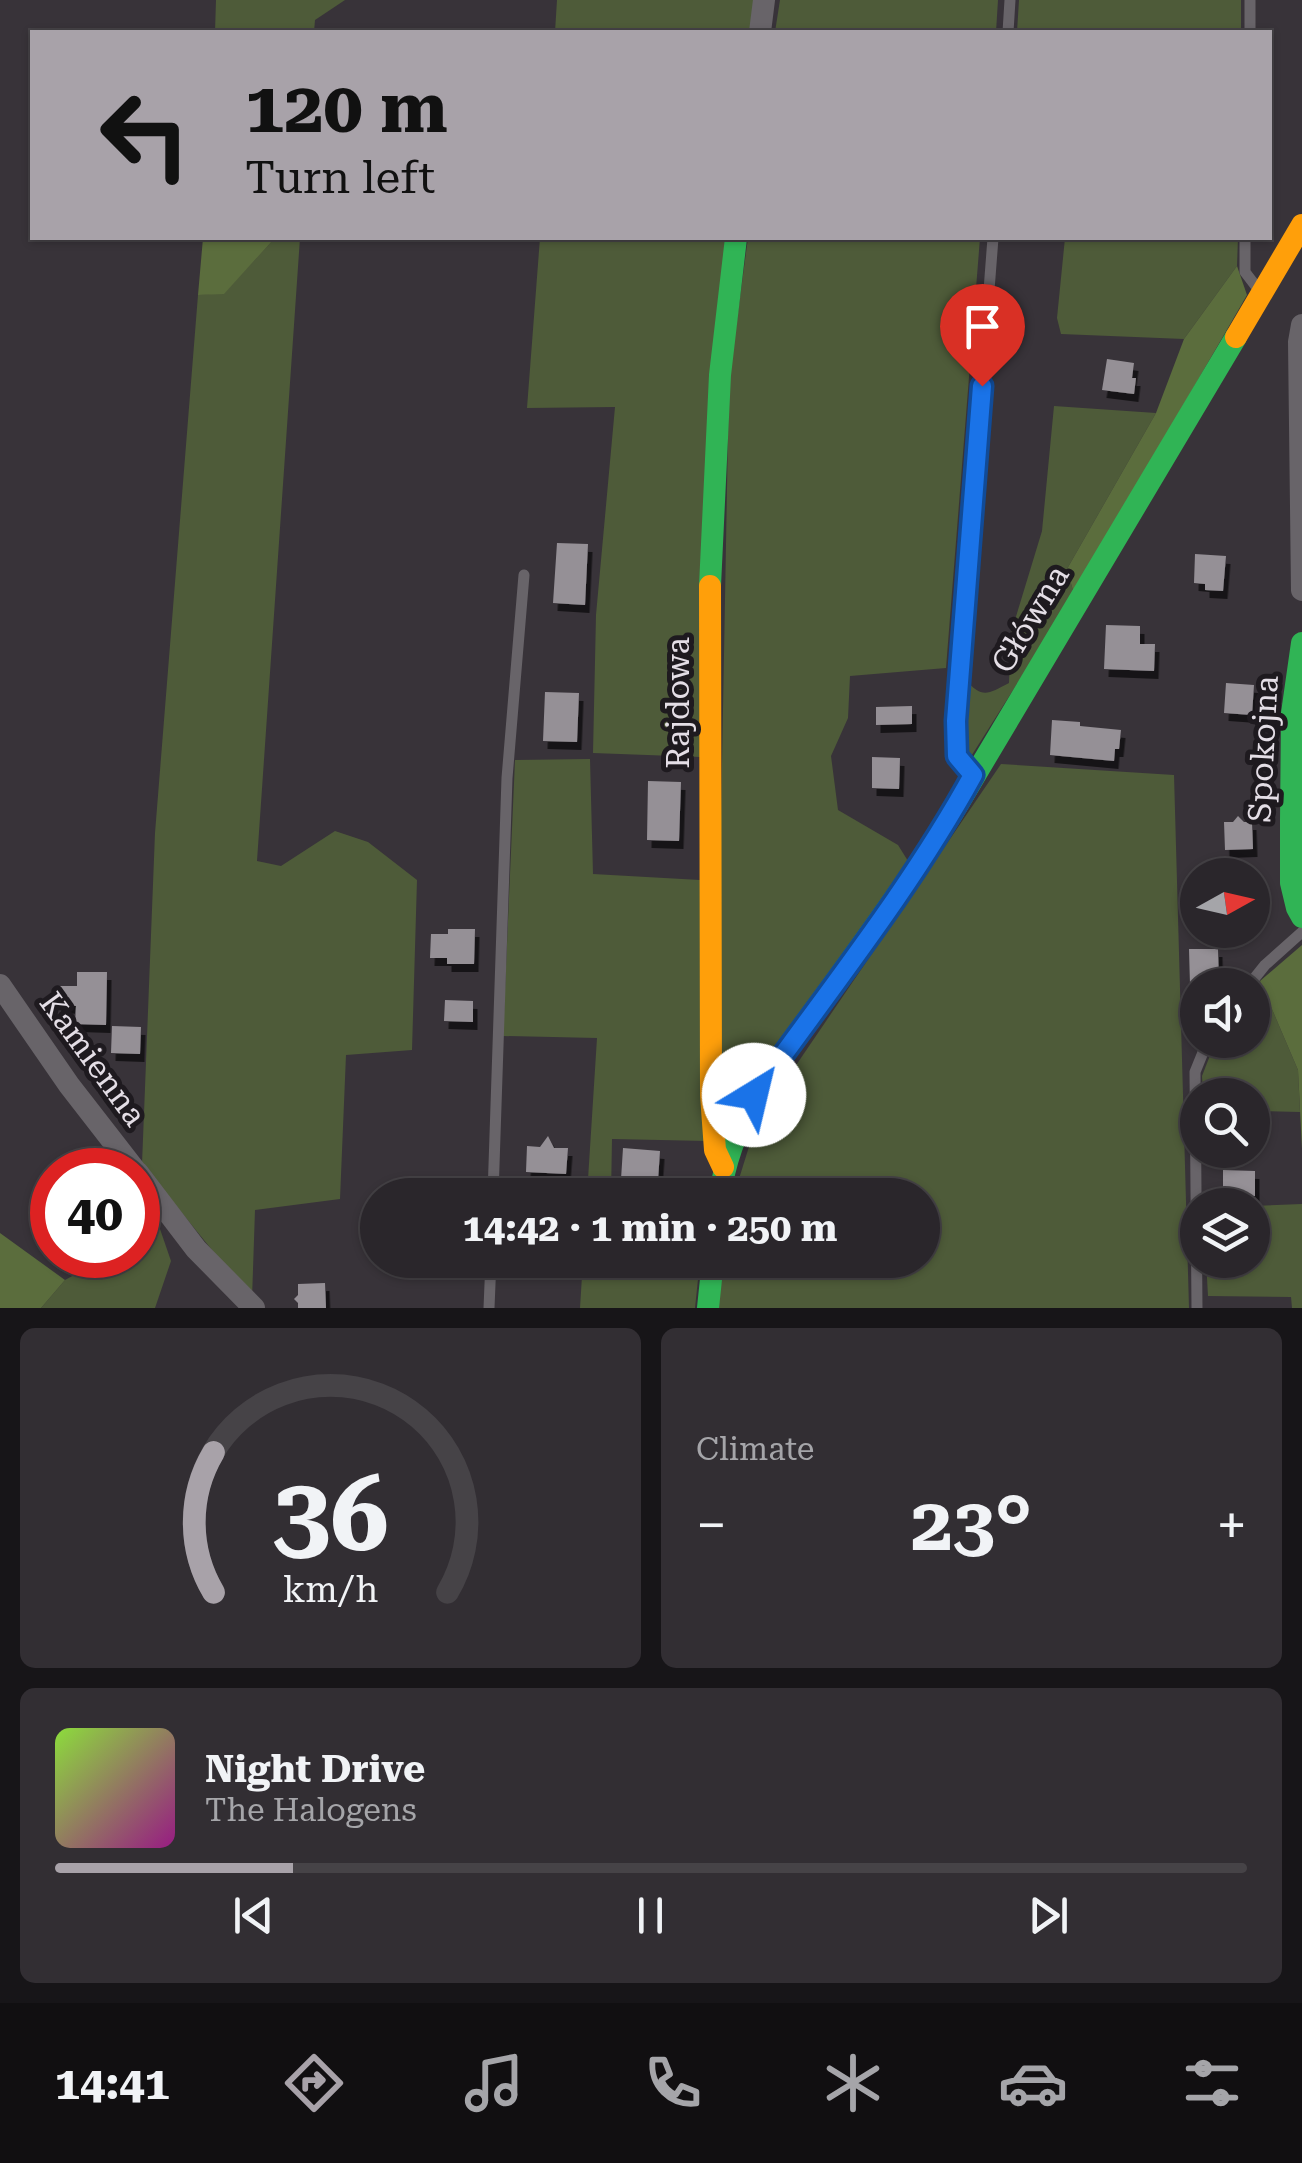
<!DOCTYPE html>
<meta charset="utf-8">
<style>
body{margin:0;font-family:"Roboto Serif",serif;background:#322e33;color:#f1f3f6;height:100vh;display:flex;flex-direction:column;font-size:38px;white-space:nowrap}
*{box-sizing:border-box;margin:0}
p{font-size:32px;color:#a5a5a9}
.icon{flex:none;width:55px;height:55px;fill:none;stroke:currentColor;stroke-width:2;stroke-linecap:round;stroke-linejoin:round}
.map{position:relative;height:1308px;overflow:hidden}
.side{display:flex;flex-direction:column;gap:20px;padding:20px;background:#171518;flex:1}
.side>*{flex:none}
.top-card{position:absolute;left:30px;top:30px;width:1242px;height:210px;border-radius:0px;box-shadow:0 2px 8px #0004,0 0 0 2px #464347;background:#a8a2a9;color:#111;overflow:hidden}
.needle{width:65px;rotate:82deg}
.controls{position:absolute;left:1180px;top:858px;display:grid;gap:20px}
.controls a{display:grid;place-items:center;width:90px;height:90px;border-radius:50%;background:#2a262b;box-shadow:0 2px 8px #0004,0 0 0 2px #464347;font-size:50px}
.speed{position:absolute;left:30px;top:1148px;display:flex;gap:20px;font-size:50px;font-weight:700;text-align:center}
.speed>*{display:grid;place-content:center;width:130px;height:130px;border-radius:50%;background:#2a262b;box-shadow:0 2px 8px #0004,0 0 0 2px #464347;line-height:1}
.speed .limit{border:15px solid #d22;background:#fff;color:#111}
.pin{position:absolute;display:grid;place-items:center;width:85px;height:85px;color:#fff;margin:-102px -42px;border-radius:50% 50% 50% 0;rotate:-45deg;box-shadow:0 0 10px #0007}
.pin .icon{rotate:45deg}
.me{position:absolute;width:110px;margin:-55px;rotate:36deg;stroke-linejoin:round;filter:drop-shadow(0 0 8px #0008)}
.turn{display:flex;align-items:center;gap:35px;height:210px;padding:0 50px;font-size:45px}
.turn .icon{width:130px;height:130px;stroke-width:2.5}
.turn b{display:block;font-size:70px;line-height:85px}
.big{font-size:75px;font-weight:700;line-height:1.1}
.side .tile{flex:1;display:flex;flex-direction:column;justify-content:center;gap:15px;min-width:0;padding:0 35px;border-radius:15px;background:#322e33}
.side .dial{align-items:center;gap:0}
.dial svg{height:260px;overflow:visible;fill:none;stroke:#464347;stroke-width:7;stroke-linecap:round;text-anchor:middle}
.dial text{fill:#f1f3f6;stroke:none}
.song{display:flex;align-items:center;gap:30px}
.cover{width:120px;height:120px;border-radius:15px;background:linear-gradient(135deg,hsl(90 70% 55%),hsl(310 70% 35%))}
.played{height:10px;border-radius:5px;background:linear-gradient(90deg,#a8a2a9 20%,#464347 20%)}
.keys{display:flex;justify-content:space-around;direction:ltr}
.heat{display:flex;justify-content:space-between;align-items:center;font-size:55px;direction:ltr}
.side .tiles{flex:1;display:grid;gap:20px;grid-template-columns:1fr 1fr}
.tile:last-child{grid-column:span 2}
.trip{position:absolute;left:360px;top:1178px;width:580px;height:100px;border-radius:50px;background:#2a262b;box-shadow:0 2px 8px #0004,0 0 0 2px #464347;font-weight:700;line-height:100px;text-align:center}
.tabs{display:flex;height:160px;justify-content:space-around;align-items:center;background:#110f11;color:#a5a5a9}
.tabs .icon{width:70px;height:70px}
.tabs .selected{color:#a8a2a9}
.tabs b{font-size:45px;color:#f1f3f6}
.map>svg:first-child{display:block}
.green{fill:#4e5b39}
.forest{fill:#5b6d3d}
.building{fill:#959096;filter:url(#shadow)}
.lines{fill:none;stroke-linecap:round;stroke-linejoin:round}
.lane{stroke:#686469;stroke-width:11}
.street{stroke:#686469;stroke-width:22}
.fast{stroke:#30b455;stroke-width:22}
.slow{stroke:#ff9f0a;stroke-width:22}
.route-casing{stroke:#114b97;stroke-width:25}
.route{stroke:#1a73e8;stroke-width:18}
.labels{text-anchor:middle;stroke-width:10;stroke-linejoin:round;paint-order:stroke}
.street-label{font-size:32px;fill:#e4dee6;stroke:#1e1a1f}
</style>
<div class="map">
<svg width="1302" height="1308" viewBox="0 0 1302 1308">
<defs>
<filter id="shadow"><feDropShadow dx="4.5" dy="8" stdDeviation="0" flood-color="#0009"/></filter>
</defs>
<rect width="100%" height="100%" fill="#383339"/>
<path class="green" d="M216,0H345L315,20L314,32H215Z
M557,0H759L755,32H555Z
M780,0H998L996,32H775Z
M1019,0H1241V32H1017Z
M275,238H300L257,861L281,866L335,831L368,842L417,880L412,1050L346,1055L340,1199L255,1210L252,1299L142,1164L155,833L198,295L224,293Z
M540,238H729L701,757L593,753L596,615L615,407L527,408Z
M748,238H980L946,668L850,676L848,718L831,756L838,810L898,845L908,861L723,1121L716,1094L729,379Z
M1065,238H1238L1237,266L1184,339L1061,334L1057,318Z
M1054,406L1156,413L1067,569L1074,594L970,758L962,750L965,679C982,699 988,694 1009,683L1011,633L1042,531Z
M590,759L593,874L700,880L708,1141L612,1139L611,1195H587L597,1038L503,1036L515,760Z
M1001,764L1174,775L1189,1308H718L723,1260H922V1195H734L756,1124Z
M1260,981L1298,1070L1300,1112L1253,1111L1252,1095H1203L1202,1076L1216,1040H1252L1253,991Z
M1302,1204V1308H1292L1291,1297L1208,1296L1206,1260H1252L1253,1206Z
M160,1229L171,1261L155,1308H41L65,1280L111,1255H138V1241Z
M583,1260H700L695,1308H580Z"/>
<path class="forest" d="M203,238H275L224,294L198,295Z
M1237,266L1247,295L1074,594L1067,569L1156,413L1184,339Z
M1302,945V1149L1298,1070L1260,981Z
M0,1233L65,1280L41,1308H0Z"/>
<path class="building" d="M1107,359L1134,363L1132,378H1136L1134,394L1102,390Z
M557,543L588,544L585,605L553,603Z
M1195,554L1226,556L1223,591L1205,590V584L1194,583Z
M1106,625L1140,626V644H1155L1154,671L1104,669Z
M1226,683L1254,685L1252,715L1224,713Z
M545,692L579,693L577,742L543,741Z
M912,706V724L876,725V707Z
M1052,720L1080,722V726L1121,730L1119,749H1115L1114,761L1050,755Z
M872,757L900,758L899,789L872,788Z
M648,781L681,782L679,841L647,840Z
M1238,816L1244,822H1252L1253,849L1225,850L1224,822H1233Z
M448,929H475L474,964H447V958H430L431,934H448Z
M1189,949H1218L1219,985H1190Z
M77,972H107L106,1025L75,1024L76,1006L57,1005V986H77Z
M445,1000L473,1001V1022L444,1021Z
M112,1026L141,1027L140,1054L111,1053Z
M548,1136L554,1148H568L566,1174L526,1172L527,1146L540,1147Z
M623,1148L660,1151L657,1195H620Z
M1223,1170L1255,1171V1196H1223Z
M325,1283L326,1308H298V1303L294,1299L298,1295V1284Z"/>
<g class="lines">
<path class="lane" d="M1008,32L1010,0
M1250,32V0
M1245,238V272L1258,289
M971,772L957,756L956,721L993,238
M1249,985L1265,965L1302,932
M493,1195L507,778L524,575
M489,1308L491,1260
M1197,1308L1195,1072L1208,1040"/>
<path class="street" d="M760,32L764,0
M1302,325L1299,342L1302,590
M0,985L69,1085L135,1170
M138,1173L196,1249L254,1308"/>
<path class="fast" d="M710,586L720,375L736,238
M1302,643L1292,713L1291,820V883L1297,908L1302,917
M720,1195C732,1111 782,1056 830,989C872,931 913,874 952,814L1236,337
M708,1308L713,1260"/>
<path class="slow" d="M1236,337L1302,225
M710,586L711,1095L715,1150L723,1167"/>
</g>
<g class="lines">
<defs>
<path id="route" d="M754,1095C829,990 911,888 973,775L957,756L956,721L982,386"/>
</defs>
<use href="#route" class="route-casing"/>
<use href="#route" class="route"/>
</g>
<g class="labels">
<g class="street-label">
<text transform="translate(1030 619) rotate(-59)" y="11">Główna</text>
<text transform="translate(678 703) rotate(-90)" y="11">Rajdowa</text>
<text transform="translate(1263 749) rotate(-87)" y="11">Spokojna</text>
<text transform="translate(93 1059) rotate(54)" y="11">Kamienna</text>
</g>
</g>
</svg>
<div class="controls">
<a><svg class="needle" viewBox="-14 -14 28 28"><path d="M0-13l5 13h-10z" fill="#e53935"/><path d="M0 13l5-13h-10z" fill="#a5a5a9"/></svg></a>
<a><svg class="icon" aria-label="sound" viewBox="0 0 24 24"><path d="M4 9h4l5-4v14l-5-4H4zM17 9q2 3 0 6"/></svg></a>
<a><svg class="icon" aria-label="search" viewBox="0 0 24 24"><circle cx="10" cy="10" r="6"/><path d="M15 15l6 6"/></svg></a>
<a><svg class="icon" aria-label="layers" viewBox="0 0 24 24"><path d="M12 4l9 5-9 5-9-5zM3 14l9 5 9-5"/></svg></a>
</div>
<div class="speed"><div class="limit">40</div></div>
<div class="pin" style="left:982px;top:386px;background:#d93025"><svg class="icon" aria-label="arrive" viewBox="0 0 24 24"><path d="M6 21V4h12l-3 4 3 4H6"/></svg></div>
<svg class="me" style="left:754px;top:1095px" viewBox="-20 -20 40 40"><circle r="19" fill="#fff"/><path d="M0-13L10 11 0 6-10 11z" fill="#1a73e8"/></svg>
<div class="trip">14:42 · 1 min · 250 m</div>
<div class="top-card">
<div class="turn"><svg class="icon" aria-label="left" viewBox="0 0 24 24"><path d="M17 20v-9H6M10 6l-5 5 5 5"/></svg><div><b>120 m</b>Turn left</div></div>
</div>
</div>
<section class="side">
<div class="tiles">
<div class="tile dial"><svg viewBox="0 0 100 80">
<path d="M14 69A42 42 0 1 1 86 69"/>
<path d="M14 69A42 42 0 0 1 14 26" stroke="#a8a2a9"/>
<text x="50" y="56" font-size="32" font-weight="700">36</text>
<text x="50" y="72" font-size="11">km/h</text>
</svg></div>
<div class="tile"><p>Climate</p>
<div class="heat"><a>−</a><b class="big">23°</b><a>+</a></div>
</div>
<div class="tile">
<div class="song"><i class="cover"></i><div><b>Night Drive</b><p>The Halogens</p></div></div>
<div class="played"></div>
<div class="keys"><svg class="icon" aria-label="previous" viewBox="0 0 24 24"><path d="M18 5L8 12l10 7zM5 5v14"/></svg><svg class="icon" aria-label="pause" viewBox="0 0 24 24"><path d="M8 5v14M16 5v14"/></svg><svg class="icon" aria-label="next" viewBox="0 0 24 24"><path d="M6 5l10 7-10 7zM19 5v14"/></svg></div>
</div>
</div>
</section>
<nav class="tabs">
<b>14:41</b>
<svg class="icon selected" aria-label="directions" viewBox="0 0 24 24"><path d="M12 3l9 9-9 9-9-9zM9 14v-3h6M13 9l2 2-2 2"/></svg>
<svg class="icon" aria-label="music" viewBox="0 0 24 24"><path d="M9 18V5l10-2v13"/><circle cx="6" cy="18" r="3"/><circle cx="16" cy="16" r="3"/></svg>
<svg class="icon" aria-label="phone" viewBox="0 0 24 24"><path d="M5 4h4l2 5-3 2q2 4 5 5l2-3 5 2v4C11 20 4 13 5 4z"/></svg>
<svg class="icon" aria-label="climate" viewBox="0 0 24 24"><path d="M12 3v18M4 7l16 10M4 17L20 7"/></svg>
<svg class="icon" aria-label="car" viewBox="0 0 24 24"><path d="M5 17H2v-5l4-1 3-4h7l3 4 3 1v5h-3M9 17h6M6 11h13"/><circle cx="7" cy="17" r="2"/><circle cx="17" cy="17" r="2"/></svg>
<svg class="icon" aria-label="filters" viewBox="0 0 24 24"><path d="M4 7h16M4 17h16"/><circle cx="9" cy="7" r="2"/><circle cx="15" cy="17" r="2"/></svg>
</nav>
